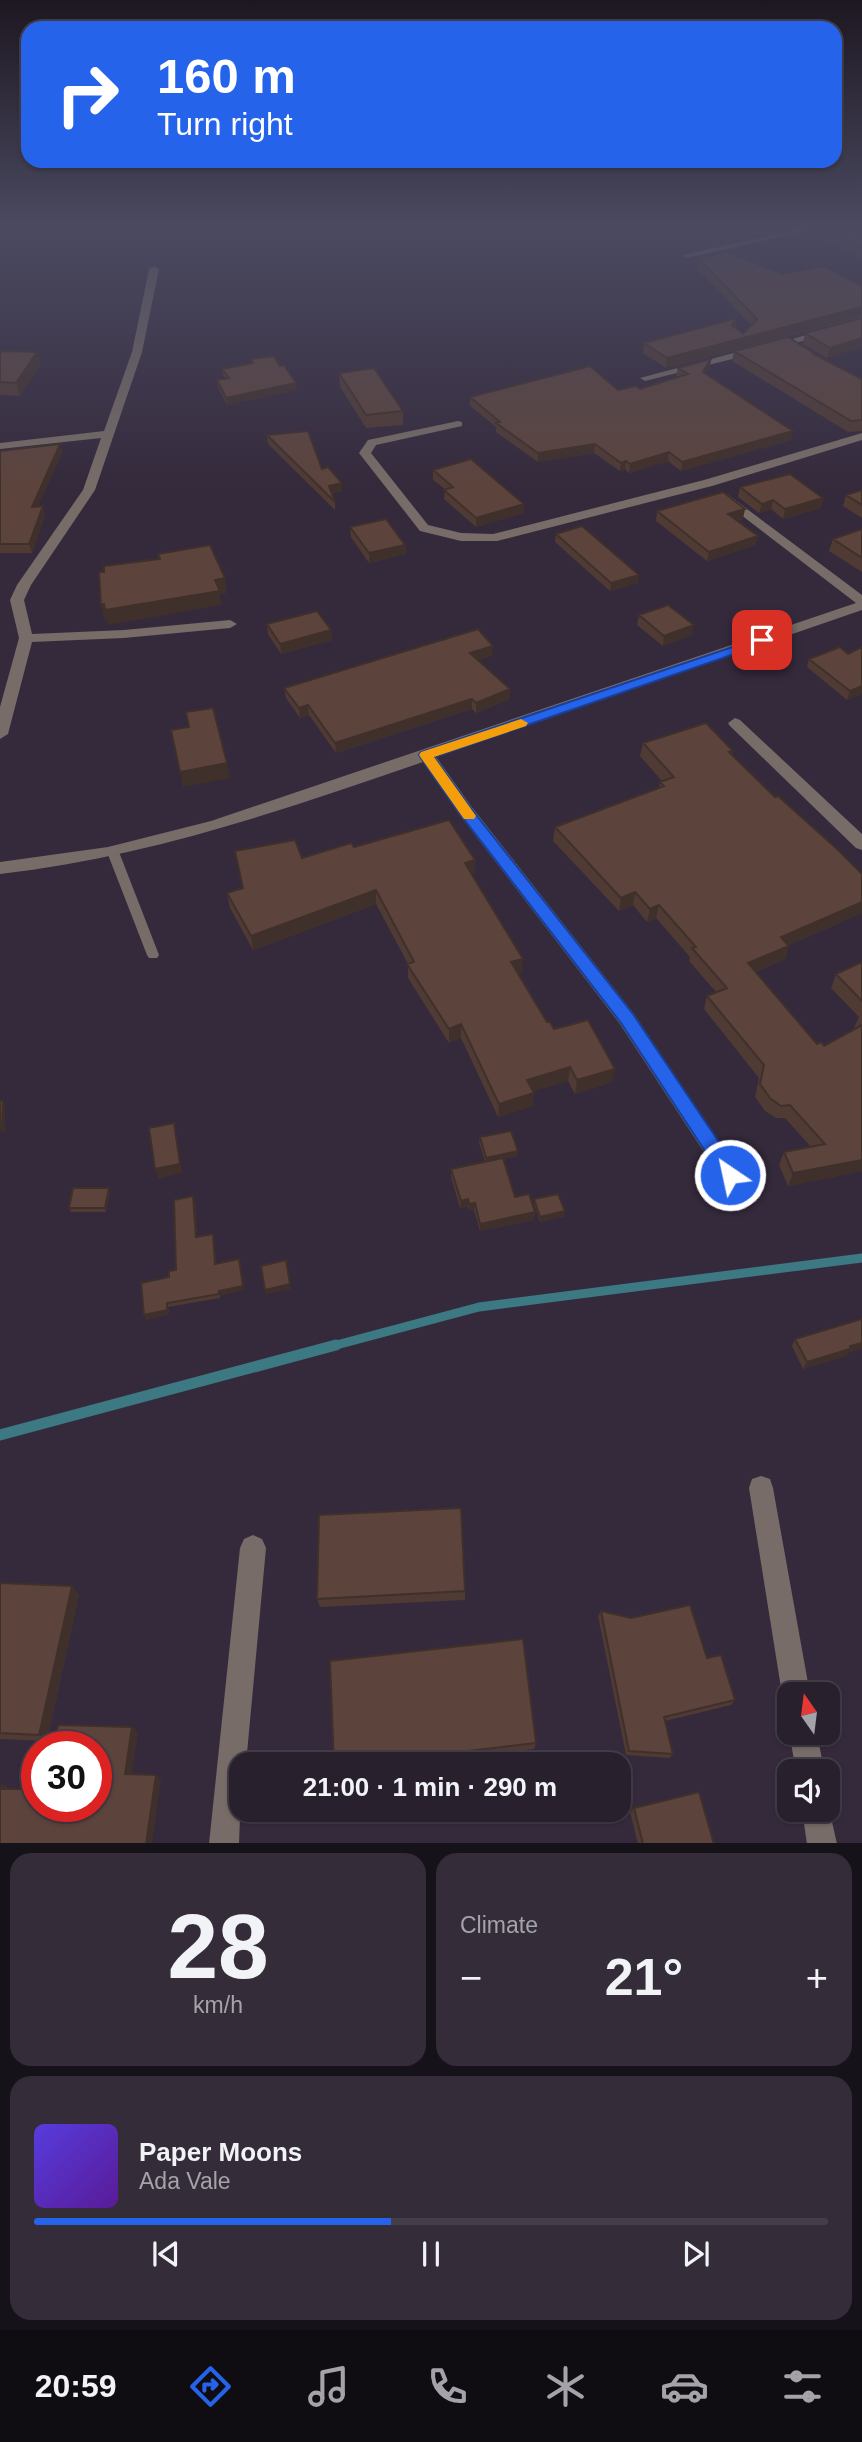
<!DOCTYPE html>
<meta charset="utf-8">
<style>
body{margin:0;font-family:Arial,sans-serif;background:#342d39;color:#f1f3f6;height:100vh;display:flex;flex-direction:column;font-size:26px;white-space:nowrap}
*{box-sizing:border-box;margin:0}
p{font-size:23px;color:#a5a3aa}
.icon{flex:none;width:38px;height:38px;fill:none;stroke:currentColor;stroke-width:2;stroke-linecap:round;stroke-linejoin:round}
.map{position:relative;height:1843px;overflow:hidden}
.side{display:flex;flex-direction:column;gap:10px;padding:10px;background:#161219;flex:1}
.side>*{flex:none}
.top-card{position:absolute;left:21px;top:21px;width:821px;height:147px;border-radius:21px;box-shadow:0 2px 5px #0004,0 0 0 2px #443e49;background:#2563eb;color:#fff;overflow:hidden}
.needle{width:46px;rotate:346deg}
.fabs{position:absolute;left:777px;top:1682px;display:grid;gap:14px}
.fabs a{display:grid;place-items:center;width:63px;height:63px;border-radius:14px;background:#28202d;box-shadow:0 2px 5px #0004,0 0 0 2px #443e49;font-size:35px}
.speed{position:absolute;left:21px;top:1731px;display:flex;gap:14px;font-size:35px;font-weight:700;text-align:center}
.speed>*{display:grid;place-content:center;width:91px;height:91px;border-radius:50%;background:#28202d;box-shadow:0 2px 5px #0004,0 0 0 2px #443e49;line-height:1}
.speed .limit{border:10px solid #d22;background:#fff;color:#111}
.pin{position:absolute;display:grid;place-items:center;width:60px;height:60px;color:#fff;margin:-30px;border-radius:14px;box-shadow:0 4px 10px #0006}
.me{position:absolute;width:77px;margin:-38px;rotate:326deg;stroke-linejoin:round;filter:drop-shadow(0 0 5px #0008)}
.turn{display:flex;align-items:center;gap:24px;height:147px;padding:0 21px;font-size:32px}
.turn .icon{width:91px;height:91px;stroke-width:2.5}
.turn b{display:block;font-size:49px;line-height:60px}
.big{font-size:52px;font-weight:700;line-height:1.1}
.side .card{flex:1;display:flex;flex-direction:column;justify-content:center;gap:10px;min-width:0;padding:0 24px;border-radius:21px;background:#342d39}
.side .dial{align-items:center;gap:0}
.dial b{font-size:91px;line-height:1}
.song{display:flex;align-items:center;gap:21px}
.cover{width:84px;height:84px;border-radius:10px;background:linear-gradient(135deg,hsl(250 70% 55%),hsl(270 70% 35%))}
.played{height:7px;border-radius:4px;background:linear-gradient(90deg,#2563eb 45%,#443e49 45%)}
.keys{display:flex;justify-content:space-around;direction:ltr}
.heat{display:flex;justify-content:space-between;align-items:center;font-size:38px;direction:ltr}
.side .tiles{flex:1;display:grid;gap:10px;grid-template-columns:1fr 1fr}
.card:last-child{grid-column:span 2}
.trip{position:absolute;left:229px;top:1752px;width:402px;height:70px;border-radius:21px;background:#28202d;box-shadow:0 2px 5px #0004,0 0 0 2px #443e49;font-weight:700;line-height:70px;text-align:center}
.dock{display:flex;height:112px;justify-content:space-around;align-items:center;background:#100d12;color:#a5a3aa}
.dock .icon{width:49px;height:49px}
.dock .current{color:#2563eb}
.dock b{font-size:32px;color:#f1f3f6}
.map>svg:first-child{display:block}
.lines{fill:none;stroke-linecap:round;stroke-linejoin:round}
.stream-far1{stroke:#3c7982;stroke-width:9}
.stream{stroke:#3c7982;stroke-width:11}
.service{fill:#776c67;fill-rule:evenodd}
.minor{fill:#776c67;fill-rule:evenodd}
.wall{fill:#4f3a34}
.shaded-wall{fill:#40302b}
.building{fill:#5c443d;stroke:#40302b;stroke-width:2}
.route{fill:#2563eb;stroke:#184099;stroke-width:2}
.slow{fill:#f59e0b}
</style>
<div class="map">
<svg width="862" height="1844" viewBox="0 0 862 1844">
<rect width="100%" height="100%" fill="#352a3c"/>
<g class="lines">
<path class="stream-far1" d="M329,1347L479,1307L862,1258"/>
<path class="stream" d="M0,1435L336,1345"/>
<path class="service" d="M113,848L119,852L159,955L157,958H149L147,955L107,852Z"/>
<path class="minor" d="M809,227H824L686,258L682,255Z
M154,266L159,269L142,352L95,490L31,585L24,600L32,634L124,630L230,620L237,624L230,628L124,638L32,642L8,734L0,739V707L19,638L10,600L17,585L83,490L101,438L0,449V443L104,431L132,352L149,269Z
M862,319V325L795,343L805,349V353H797L782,342Z
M756,347L760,348V352L645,381L640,378Z
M458,421L462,422V426L376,445L371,453L428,525L461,533L493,534L704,480L862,433V440L712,486L497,541H461L420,531L359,453L368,440Z
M727,494L862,595V610L436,757L471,806L634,1014L737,1169L740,1175L737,1181L730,1184L723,1181L620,1024L459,814L423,762C284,810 147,857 0,874V862L108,847L211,821L856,603L723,501V495Z
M735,718L740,720L862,834V850L856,848L730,726L728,723Z
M761,1476L770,1479L773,1488L810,1694H789V1705L782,1694L749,1488L752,1479Z
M253,1535L262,1539L266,1548L246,1764H242L239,1844H209L240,1548L244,1539Z
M789,1732H817L824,1771H796Z
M828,1804L837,1844H807L802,1810H828Z"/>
</g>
<path class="wall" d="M862,227V258L819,238L821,230Z
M699,259L782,274L862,286V317L666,368L643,353L644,343L737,318L735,327L743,334L751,325L698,269Z
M862,318L827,358L803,344L805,333Z
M0,351L37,352L40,365L20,396L0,395Z
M734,351L814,354L862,379V431L848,432L732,361Z
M251,359L297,390L227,405L218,387L217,380L226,379L223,375L222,369L251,363Z
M710,367L706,374L791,440L681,471L668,461L629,473L625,469L620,471L594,453L538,462L496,432V427L470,406V397L640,389L679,377L676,376L678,368Z
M339,373L403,411V425L366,428L340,387Z
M267,435L322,469L342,491L332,494L335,502V510L268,444Z
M0,451L62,453L38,506L45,515L32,553H0Z
M433,470L524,504L523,513L476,527L444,499L445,489L433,480Z
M740,487L823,498L821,508L783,519L771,509L759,513L738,497Z
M862,490V518L843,506L846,495Z
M657,511L743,519L737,521L758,536L755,545L707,561L656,521Z
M350,527L405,545L406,554L369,563L351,537Z
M862,529V572L829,551L833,539Z
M556,534L638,583L610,591L555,542Z
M639,615L692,635L663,646L637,625Z
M267,624L331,630L332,640L281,654L268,634Z
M848,654L862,694L847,700L807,667L809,659Z
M492,656L478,660L510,689V699L476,713L472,709L336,753L309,715L300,718L286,698L284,688Z
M643,743L733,751L732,754L862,913L789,945L785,959L755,972L817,1044L824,1046L853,1030L859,1017L831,988L836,974L862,962V1171L788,1186L779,1165L784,1152L811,1147L785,1118H776L765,1111L755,1097L759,1078L704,1009L707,996L716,992L689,961L690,957L656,918L647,922L633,905L619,911L553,841L555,827L659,788L660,782L662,781L640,756Z
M354,847L475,860L474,874L472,875L522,973L518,974L547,1022L612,1082L575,1094L568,1081L533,1091V1106L498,1117L461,1038L449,1043L408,978V964L376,904L253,950L230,908L227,893L242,888L302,858Z
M480,1137L518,1151L517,1156L503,1159L515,1197L535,1212L534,1220L480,1231L474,1210L469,1211L468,1206L460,1208L451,1177V1169L485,1162L479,1142Z
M110,1192L106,1212H71L69,1208Z
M534,1199L565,1211L564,1216L540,1222L534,1204Z
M195,1201L197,1237L213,1234L216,1264L244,1290L220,1295V1298L168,1307L169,1314L146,1320L169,1277L176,1270Z
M795,1339L848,1353L846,1356L803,1369L792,1346Z
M0,1583L72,1586L79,1595L47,1741L0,1739Z
M465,1591V1600L320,1607L317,1599Z
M601,1611L631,1618L707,1658L735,1700L731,1705L665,1721L673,1754L669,1758L626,1755L598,1616Z
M536,1743L534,1749L408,1764H334Z
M634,1808L714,1844H638L630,1812Z"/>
<path class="shaded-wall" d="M862,307L861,316L666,368L667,358Z
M862,338V348L827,358L830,348Z
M37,352L40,365L20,396L16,383Z
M711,359L710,367L702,380L703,372Z
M296,383L297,390L227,405L226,398Z
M793,431L791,440L681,471L682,462Z
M60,444L62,453L34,515L32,507Z
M595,444L594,453L538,462V453Z
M669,452L668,461L629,473L630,464Z
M626,461L625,469L620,471L621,463Z
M342,483V491L329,495V486Z
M823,498L821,508L783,519L785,509Z
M773,500L771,509L759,513L762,504Z
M524,504L523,513L476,527V518Z
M43,506L45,515L32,553L29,544Z
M745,509L743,519L726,524L728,514Z
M758,536L755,545L707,561L709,552Z
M405,545L406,554L369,563V553Z
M639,575L638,583L610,591L611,583Z
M225,578L227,593L220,594L222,605L108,625L107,619H104L101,605Z
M694,625L692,635L663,646L664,636Z
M331,630L332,640L281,654L280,644Z
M493,646L492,656L470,663V653Z
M862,686V694L847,700L850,691Z
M510,689V699L476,713V703Z
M472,699V709L336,753L335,743Z
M308,705L309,715L300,718L299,708Z
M227,763L230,778L183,787L180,772Z
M475,860L474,874L464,878L465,863Z
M376,890V904L253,950L251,936Z
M635,892L633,905L619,911L621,898Z
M862,902V913L777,950L781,937Z
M659,905L656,918L647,922L650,909Z
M789,946L785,959L744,976L748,963Z
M523,959L522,973L510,976L511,962Z
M461,1024V1038L449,1043V1029Z
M570,1067L568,1081L526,1093L527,1080Z
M615,1069L612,1082L575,1094L577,1080Z
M534,1093L533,1106L498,1117L499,1104Z
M3,1101L5,1105V1131L0,1132Z
M174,1123L176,1132L182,1173L158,1179L155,1169Z
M518,1151L517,1156L486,1163V1158Z
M862,1160V1171L788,1186L793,1173Z
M109,1188L110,1192L106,1212L105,1208Z
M193,1196L195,1201L197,1242L196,1237Z
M468,1199V1206L460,1208L461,1201Z
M475,1203L474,1210L469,1211V1204Z
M565,1211L564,1216L540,1222V1217Z
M535,1212L534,1220L480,1231V1224Z
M240,1264L244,1290L220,1295L219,1291Z
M290,1284L291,1289L266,1294L265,1290Z
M167,1303L169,1314L146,1320L144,1315Z
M862,1343V1349L848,1353L846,1356L803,1369L807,1362L850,1346Z
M72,1586L79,1595L47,1741L39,1735Z
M132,1727L138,1732L131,1779L125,1774Z
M156,1775L161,1780L152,1844H146Z
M1,1783L9,1788L8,1794L0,1789Z"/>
<path class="building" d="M823,227H862V249L821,230Z
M725,251L782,274L824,266L862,286V307L667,358L644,343L737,318L732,325L743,334L757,319L699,259Z
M862,318V338L830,348L805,333Z
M788,337L814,353H812L862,379V420L851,421L734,351Z
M0,351L37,352L16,383L0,382Z
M274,356L280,366L284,365L296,383L226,398L217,380L229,378L222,369L253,363L251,359Z
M711,359L703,372L793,431L682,462L669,452L630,464L626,461L621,463L595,444L538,453L496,423L500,422L470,397L590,366L618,390L636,386L640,389L688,374L678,368Z
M374,368L403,411L366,415L339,373Z
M308,431L322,469L328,467L342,483L329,486L335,502L267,435Z
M60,444L32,507L43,506L29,544H0V451Z
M471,459L524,504L476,518L444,490L453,487L433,470Z
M790,474L823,498L785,509L773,500L762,504L740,487Z
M862,490V505L846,495Z
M723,492L745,509L728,514L758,536L709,552L657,511Z
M386,519L405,545L369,553L350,527Z
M582,526L639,575L611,583L556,534Z
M862,529V558L833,539Z
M210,545L225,578L215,580L220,591L105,610L104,604L101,605L99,572H104V566L160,559L158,554Z
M668,605L694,625L664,636L639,615Z
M317,611L331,630L280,644L267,624Z
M478,629L493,646L470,653L510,689L476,703L472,699L335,743L308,705L299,708L284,688Z
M840,647L848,654L862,647V686L850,691L809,659Z
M213,708L227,763L180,772L171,730L189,727L186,712Z
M706,723L733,751L729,752L775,797L778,796L837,849L862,874V902L781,937L789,946L748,963L817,1044L821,1042L824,1046L862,1025V1160L793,1173L784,1152L825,1144L790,1105L781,1106L770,1098L760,1084L764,1065L707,996L727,988L692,948L696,947L659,905L650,909L635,892L621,898L555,827L664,786L660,782L674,777L643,743Z
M449,820L475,860L465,863L523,959L511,962L547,1022H550L554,1029L588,1020L615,1069L577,1080L570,1067L527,1080L534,1093L499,1104L461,1024L449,1029L407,964L414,962L376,890L251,936L227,893L243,888L235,851L295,840L302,858L351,843L354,847Z
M862,962V1001L836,974Z
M0,1101H3L2,1127H0Z
M174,1123L180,1164L155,1169L149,1128Z
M511,1131L518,1151L486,1158L480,1137Z
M503,1158L515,1197L529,1194L535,1212L480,1224L475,1203L469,1204L468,1199L461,1201L451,1169Z
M73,1188H109L105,1208H69Z
M558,1194L565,1211L540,1217L534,1199Z
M193,1196L196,1237L213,1234L215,1264L239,1259L243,1286L219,1291V1294L167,1303V1310L144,1315L141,1283L169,1277V1271L176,1270L174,1200Z
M286,1260L290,1284L265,1290L261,1266Z
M862,1319V1343L850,1346V1349L807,1362L795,1339Z
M461,1508L465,1591L317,1599L319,1515Z
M0,1583L72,1586L39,1735L0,1733Z
M690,1605L707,1658L721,1655L735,1700L664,1717L673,1754L629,1751L601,1611L631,1618Z
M523,1639L536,1743L360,1764H334L330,1661Z
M58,1725L132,1727L125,1774L156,1775L146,1844H0V1789H37V1806H96V1746H54Z
M699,1792L714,1844H643L634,1808Z"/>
<linearGradient id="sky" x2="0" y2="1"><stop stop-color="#1d1721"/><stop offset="0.47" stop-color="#4b4a61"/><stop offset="1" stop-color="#4b4a61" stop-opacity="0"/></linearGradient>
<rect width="862" height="485" fill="url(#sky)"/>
<path class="route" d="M762,637L766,638V643L434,757L470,807L633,1014L737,1169L740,1175L737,1180L730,1183L724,1180L621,1023L460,814L419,755L421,752Z"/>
<path class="slow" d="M521,719L528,723L526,726L434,757L476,816L474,819H464L419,755L421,752Z"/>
</svg>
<div class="fabs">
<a><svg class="needle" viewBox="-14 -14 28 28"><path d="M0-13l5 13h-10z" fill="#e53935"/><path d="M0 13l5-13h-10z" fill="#a5a3aa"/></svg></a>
<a><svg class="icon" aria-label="sound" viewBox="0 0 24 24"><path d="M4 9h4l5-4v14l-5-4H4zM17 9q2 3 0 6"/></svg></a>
</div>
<div class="speed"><div class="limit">30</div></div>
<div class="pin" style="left:762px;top:640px;background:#d93025"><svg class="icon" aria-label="arrive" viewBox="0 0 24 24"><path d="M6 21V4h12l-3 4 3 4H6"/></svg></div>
<svg class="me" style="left:730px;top:1175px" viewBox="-20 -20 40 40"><circle r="17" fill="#2563eb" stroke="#fff" stroke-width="3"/><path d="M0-11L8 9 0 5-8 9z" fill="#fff"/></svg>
<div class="trip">21:00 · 1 min · 290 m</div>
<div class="top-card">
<div class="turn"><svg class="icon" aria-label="right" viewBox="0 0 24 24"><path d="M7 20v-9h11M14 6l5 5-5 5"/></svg><div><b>160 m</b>Turn right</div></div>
</div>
</div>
<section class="side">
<div class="tiles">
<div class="card dial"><b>28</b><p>km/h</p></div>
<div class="card"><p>Climate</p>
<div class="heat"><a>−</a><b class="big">21°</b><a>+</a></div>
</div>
<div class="card">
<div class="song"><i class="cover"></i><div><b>Paper Moons</b><p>Ada Vale</p></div></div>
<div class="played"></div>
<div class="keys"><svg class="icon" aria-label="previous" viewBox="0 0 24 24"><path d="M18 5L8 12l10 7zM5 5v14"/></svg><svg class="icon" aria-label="pause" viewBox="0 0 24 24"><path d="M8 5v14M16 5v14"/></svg><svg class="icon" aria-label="next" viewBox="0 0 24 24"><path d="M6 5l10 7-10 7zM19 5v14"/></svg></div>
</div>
</div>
</section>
<nav class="dock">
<b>20:59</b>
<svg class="icon current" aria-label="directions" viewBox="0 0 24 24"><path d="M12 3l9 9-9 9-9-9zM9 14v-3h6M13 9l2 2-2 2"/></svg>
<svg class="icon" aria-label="music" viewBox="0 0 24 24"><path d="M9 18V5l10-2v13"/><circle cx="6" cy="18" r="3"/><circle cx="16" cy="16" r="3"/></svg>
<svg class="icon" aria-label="phone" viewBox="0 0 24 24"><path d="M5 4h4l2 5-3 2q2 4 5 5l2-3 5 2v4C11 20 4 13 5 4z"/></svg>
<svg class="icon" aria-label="climate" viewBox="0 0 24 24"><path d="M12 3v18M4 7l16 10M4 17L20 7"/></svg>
<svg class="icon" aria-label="car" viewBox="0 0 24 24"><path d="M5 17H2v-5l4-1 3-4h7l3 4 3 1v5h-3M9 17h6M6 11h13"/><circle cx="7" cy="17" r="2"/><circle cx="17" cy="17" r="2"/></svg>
<svg class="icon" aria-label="filters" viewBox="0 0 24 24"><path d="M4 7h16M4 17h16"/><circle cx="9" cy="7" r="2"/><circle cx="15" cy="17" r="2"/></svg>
</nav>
